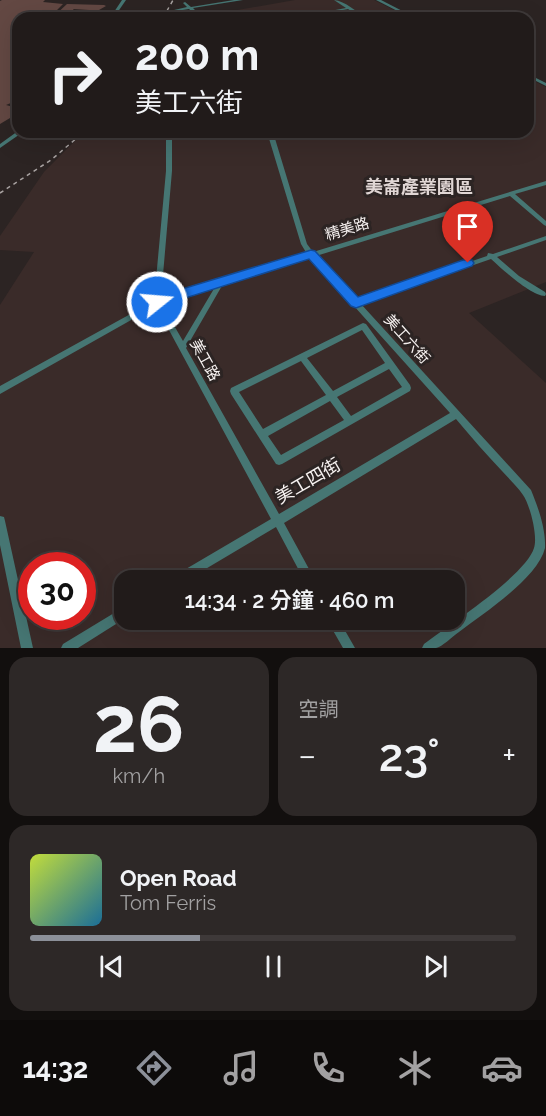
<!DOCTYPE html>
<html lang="zh-TW">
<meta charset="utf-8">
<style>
body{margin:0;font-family:Raleway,"Noto Sans TC",sans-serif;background:#2d2827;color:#f1f3f6;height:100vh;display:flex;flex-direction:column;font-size:22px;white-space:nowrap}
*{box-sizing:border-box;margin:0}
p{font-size:20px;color:#a2a1a2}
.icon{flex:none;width:33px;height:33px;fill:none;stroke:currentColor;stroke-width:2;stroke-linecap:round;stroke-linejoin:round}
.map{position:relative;height:648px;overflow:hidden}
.drawer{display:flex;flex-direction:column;gap:9px;padding:9px;background:#120f0e;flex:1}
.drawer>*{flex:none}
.guide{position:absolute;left:12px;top:12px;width:522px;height:126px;border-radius:18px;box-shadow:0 6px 24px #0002,0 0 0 2px #3e3939;background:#211b1a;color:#f1f3f6;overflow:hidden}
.speed{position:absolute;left:18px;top:552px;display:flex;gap:12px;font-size:30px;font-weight:700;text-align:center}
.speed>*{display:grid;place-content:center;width:78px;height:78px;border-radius:50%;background:#211b1a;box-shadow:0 6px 24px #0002,0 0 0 2px #3e3939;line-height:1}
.speed .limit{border:9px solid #d22;background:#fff;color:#111}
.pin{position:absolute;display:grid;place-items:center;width:51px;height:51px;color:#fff;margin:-62px -26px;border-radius:50% 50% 50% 0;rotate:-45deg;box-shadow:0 0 6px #0007}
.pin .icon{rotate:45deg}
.me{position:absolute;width:66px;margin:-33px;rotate:73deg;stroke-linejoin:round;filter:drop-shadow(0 0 4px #0008)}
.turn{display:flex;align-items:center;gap:21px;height:126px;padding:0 24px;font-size:27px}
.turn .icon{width:78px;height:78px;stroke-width:2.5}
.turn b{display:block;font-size:42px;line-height:51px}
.big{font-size:45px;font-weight:600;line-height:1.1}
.drawer .card{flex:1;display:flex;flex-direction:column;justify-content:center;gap:9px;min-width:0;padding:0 21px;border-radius:18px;background:#2d2827}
.drawer .dial{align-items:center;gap:0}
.dial b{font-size:78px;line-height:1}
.song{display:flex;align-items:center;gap:18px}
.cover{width:72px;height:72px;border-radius:9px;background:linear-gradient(135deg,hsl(70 70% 55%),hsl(200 70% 35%))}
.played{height:6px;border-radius:3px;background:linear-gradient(90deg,#8c9099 35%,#3e3939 35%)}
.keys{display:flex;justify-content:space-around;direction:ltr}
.heat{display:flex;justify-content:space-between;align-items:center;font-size:33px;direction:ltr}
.drawer .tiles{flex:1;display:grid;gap:9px;grid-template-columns:1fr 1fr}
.card:last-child{grid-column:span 2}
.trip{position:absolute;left:114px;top:570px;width:351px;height:60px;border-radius:18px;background:#211b1a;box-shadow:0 6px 24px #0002,0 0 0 2px #3e3939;font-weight:600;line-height:60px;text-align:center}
.tab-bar{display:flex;height:96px;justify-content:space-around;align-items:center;background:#0d0b0a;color:#a2a1a2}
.tab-bar .icon{width:42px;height:42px}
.tab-bar .active{color:#8c9099}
.tab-bar b{font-size:27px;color:#f1f3f6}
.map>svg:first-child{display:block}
.built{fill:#3a2b29;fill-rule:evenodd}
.green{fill:#634843}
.building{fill:#453d3b;stroke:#817776;stroke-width:1.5}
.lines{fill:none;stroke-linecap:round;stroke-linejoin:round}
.minor{fill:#467673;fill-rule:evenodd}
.rail{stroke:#a8a2a1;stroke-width:1.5;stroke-dasharray:4 4;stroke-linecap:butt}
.route{fill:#1a73e8;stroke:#114b97;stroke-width:1.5}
.labels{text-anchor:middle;stroke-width:6;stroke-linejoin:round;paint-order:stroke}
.street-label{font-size:15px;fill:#f7f2f1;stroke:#2c2423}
.far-district-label{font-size:18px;font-weight:bold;fill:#e1d7d5;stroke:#2c2423}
.near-street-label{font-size:18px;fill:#f7f2f1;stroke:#2c2423}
</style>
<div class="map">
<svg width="546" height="648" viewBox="0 0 546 648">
<rect width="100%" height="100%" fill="#2c2423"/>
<path class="built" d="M295,0H374L410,18H206L203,16Z
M528,78L546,87V282L469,313L546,383V648H0V305L34,252L0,250V236L44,172L84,132H528ZM32,566H82V616H32ZM124,580H454V620H124Z"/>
<path class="green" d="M2,0H45L43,2L63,4L49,18H18V100L6,105L17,108L10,118L0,124V1Z
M67,4L104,5L106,6L99,10L101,12L96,18H83L89,13L83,12L89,10L73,9L75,12H64L63,18H52Z"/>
<path class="building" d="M64,12H90L98,13L88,18H58Z"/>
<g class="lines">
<path class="minor" d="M122,0H126L115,16L157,17L159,18H110Z
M234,0H243L193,8L203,18H199L189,9L176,11L174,10L187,7L183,3L185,2L191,7Z
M334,0C345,1 357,12 366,18H362L348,9L301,18H293L346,8Z
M376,0H381L416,18H411Z
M528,74L546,83V86L528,77Z
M18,131L23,132L0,148V144Z
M166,132H172V171L161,298L307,254L301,244L267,132H273L307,244L313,252L546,181V185L515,194L546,221V226L544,225L510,196L316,256L357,300L487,256L488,253L493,254L546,236V240L497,257L519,276L545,292L546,294L545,296C531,296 502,269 491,259L361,304L531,490C538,507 546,529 545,548C538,578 483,614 459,632C453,636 442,647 436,648C432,648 426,648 422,648L424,644C449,625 526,575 534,548C538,536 530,505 523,495C517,486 509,479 502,471C486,454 471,437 456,419L284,523L315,580H304L276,527L187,580H173L174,576L271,519L156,306L0,394V386L154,301L166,171ZM310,257L450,413L279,514L186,348L223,284ZM215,287L183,341L161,303Z
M363,323L366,324L410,385L411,388L410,391L282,464L279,465L276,464L231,394L230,391L231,388ZM362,330L385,363L333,391L307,358ZM301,361L326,395L263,429L239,392ZM389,369L402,387L351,416L337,397ZM330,401L344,420L281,455L268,436Z
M0,516L4,517L5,521L33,648H21L0,545Z
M124,607V619L78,648H61L63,644Z
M327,620H339L355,648H343Z"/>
<path class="rail" d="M163,18L173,0
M0,193L51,160L84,132"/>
</g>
<path class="route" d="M311,250L315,251L358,297L463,260H472L474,263L472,266L356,308L351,306L309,259L157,307L150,302L152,298Z"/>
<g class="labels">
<g class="street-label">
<text transform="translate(347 229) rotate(-17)" y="5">精美路</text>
<text transform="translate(407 339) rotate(48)" y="5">美工六街</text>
<text transform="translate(205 360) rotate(61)" y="5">美工路</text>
</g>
<g class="far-district-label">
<text x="419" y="193">美崙產業園區</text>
</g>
<g class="near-street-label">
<text transform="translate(308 481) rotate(-30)" y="6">美工四街</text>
</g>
</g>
</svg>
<div class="speed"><div class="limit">30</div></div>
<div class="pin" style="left:468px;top:263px;background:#d93025"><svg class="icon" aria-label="arrive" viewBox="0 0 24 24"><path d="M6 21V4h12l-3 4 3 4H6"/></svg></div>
<svg class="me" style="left:157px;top:302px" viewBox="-20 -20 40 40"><circle r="17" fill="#1a73e8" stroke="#fff" stroke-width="3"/><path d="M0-11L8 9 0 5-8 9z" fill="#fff"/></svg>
<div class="trip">14:34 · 2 分鐘 · 460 m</div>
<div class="guide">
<div class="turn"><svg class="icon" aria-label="right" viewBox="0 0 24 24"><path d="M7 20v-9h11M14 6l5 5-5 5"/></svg><div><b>200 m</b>美工六街</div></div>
</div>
</div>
<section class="drawer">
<div class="tiles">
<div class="card dial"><b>26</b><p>km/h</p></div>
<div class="card"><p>空調</p>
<div class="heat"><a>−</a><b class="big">23°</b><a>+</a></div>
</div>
<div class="card">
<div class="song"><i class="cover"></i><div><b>Open Road</b><p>Tom Ferris</p></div></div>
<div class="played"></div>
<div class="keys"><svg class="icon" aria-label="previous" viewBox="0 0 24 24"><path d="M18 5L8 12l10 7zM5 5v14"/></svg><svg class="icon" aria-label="pause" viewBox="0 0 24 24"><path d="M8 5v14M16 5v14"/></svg><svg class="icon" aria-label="next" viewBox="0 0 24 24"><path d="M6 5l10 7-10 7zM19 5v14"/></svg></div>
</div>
</div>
</section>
<nav class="tab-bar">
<b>14:32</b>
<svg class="icon active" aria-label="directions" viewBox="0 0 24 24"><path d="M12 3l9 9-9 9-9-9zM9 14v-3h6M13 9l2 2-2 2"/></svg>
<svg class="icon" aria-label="music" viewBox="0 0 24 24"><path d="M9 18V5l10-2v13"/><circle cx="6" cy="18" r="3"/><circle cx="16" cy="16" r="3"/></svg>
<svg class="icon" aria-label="phone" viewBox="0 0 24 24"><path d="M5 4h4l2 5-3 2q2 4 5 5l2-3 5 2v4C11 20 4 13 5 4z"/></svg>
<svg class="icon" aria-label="climate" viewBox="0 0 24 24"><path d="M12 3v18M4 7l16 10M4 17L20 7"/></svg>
<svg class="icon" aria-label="car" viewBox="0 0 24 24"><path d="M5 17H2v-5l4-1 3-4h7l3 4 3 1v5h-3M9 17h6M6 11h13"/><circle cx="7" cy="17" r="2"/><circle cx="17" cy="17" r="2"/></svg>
</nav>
